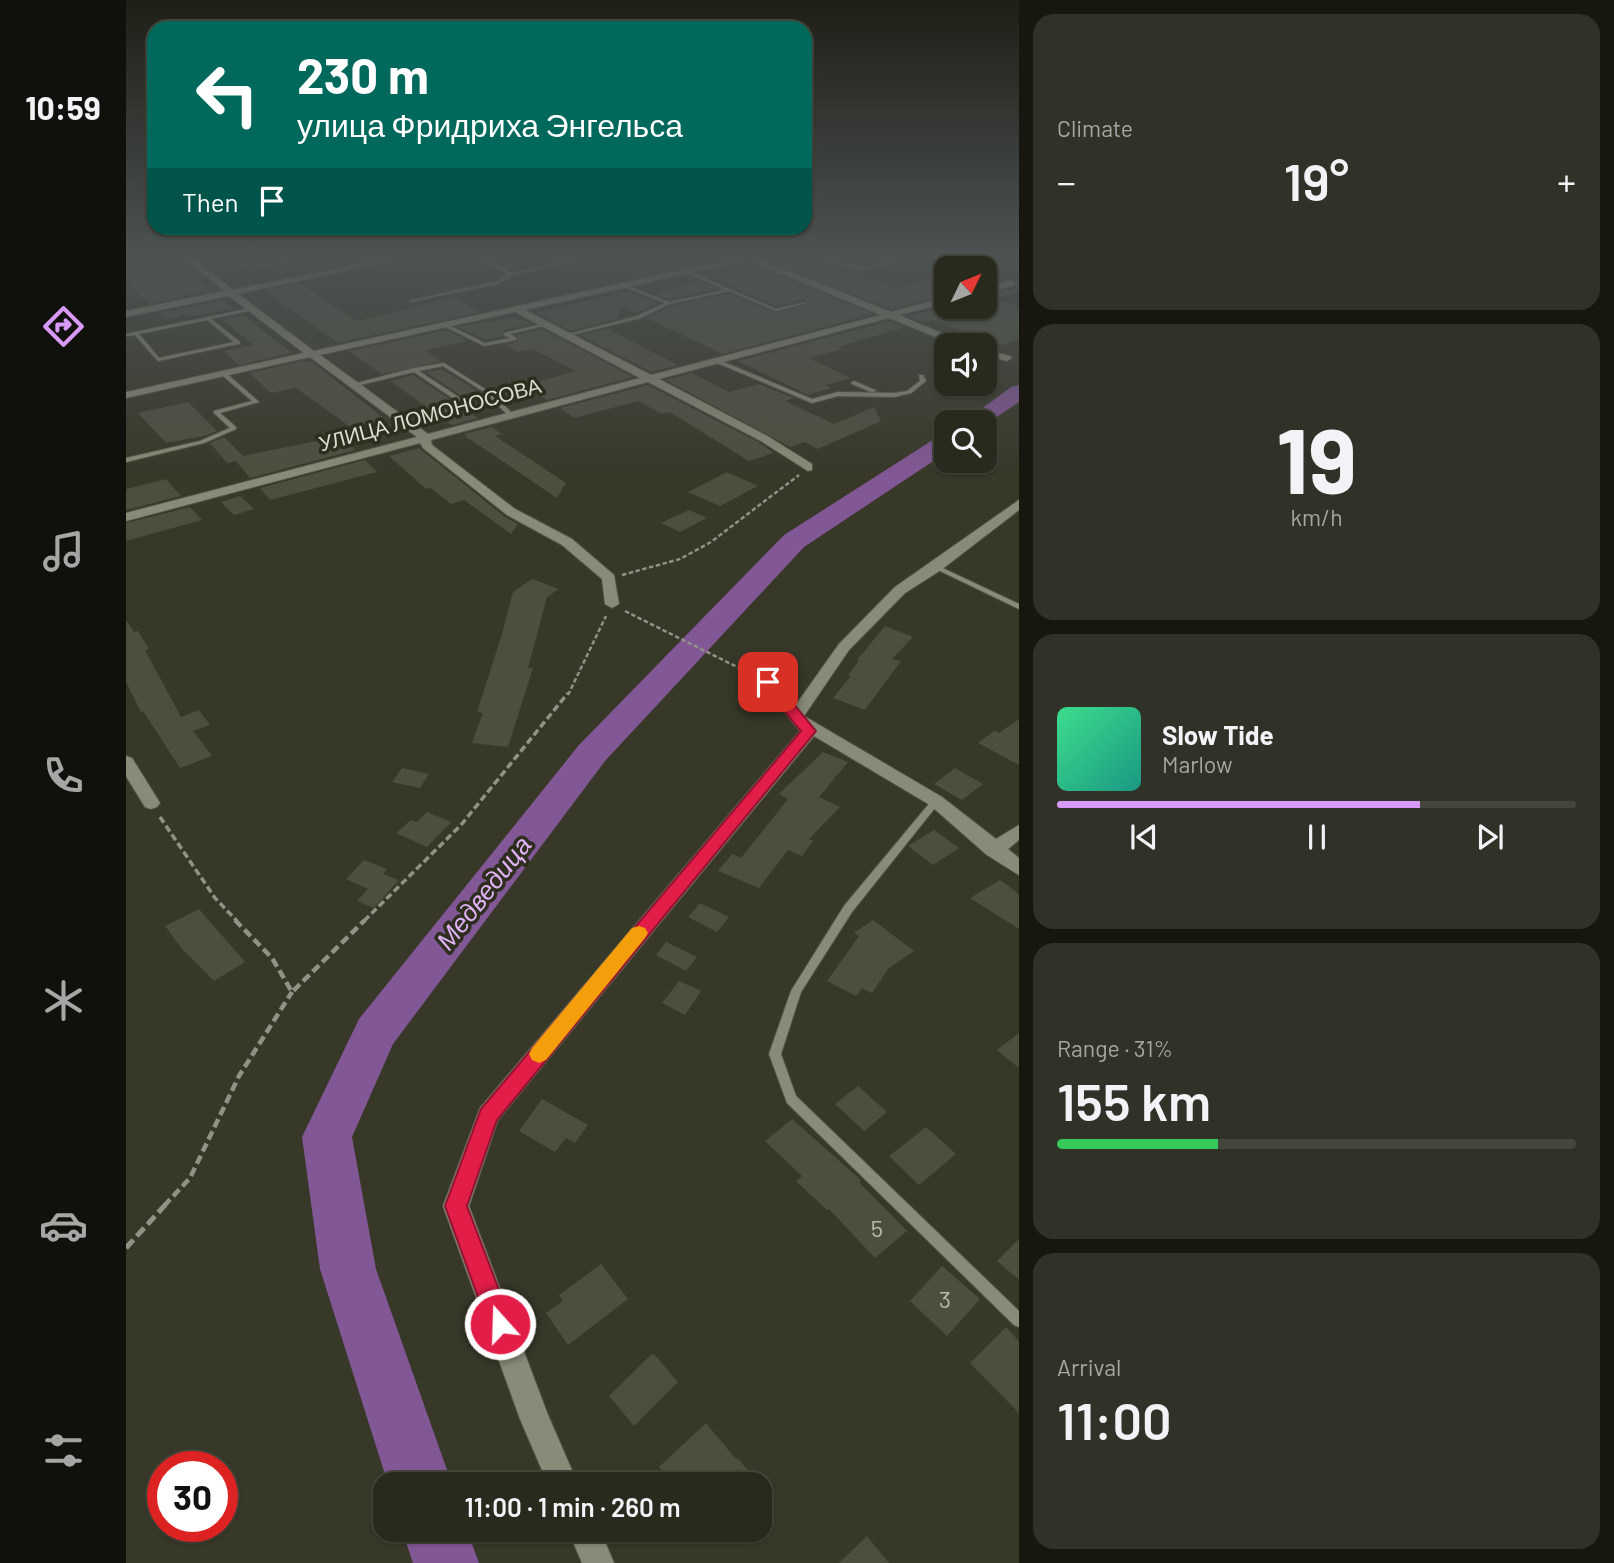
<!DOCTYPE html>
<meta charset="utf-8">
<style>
body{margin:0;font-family:Barlow,sans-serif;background:#313227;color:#f1f3f6;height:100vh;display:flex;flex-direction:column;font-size:26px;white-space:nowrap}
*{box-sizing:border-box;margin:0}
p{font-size:23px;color:#a5a7a4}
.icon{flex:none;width:38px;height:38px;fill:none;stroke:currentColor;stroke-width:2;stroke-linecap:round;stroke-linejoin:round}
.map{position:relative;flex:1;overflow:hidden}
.sheet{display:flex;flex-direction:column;gap:14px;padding:14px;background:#171710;width:595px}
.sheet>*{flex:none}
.hud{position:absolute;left:21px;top:21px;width:665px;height:214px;border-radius:21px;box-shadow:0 2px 5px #0004,0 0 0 2px #45463c;background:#00695c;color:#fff;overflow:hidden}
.needle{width:46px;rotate:47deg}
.buttons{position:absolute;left:808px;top:256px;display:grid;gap:14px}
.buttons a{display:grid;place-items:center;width:63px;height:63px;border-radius:14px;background:#292a1e;box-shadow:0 2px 5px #0004,0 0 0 2px #45463c;font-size:35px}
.speed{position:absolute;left:21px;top:1451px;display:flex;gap:14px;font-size:35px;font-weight:700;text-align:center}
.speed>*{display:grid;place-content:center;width:91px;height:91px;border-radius:50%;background:#292a1e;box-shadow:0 2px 5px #0004,0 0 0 2px #45463c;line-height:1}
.speed .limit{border:10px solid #d22;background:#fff;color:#111}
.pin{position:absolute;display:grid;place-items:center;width:60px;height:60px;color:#fff;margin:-30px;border-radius:14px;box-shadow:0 4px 10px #0006}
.me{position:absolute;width:77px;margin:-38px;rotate:340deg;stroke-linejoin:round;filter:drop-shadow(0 0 5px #0008)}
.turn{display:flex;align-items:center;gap:24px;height:147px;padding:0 35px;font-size:32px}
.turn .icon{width:91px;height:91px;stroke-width:2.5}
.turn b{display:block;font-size:49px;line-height:60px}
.then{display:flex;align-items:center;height:66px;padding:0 35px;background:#0003;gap:14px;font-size:26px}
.big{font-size:52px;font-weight:600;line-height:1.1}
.sheet .tile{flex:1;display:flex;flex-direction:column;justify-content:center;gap:10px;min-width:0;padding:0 24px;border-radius:21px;background:#313227}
.sheet .dial{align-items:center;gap:0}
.dial b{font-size:91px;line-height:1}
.song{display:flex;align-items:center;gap:21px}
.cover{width:84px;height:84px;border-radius:10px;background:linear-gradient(135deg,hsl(150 70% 55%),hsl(170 70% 35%))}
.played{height:7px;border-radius:4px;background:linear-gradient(90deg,#d99af7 70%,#45463c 70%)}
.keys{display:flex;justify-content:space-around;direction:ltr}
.heat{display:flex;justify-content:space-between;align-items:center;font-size:38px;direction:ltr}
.charge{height:10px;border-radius:5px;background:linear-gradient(90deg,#34c759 31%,#45463c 0)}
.trip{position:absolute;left:247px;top:1472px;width:399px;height:70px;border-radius:21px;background:#292a1e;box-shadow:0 2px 5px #0004,0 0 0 2px #45463c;font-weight:600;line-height:70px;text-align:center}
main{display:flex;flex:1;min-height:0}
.tab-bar{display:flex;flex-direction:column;width:126px;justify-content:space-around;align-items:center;background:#10110c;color:#a5a7a4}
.tab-bar .icon{width:49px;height:49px}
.tab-bar .active{color:#d99af7}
.tab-bar b{font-size:32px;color:#f1f3f6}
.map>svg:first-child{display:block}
.green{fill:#5a5c23}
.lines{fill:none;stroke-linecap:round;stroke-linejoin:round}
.river{fill:#825795;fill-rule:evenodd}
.building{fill:#4d4f3e}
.lane-casing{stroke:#545546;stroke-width:2}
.street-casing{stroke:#545546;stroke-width:2}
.path-far3{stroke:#919285;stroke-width:2.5;stroke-dasharray:4.5 2.5;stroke-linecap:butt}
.path-far2{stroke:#919285;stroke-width:3.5;stroke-dasharray:7 3.5;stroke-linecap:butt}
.path-far1{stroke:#919285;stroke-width:4.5;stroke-dasharray:9 4.5;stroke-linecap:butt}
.path{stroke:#919285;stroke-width:5;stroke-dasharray:11 5;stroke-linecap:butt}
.lane{fill:#898b78;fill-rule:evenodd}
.street{fill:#898b78;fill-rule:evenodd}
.route{fill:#e11d48;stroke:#92132f;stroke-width:2}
.slow{fill:#f59e0b}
.labels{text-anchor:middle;stroke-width:7;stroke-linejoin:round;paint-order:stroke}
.far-street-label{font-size:21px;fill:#dbdcd2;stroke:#2d2e1e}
.near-number-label{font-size:24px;fill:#b8b9ad}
.water-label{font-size:26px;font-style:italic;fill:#e1b2f8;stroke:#2d2e1e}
</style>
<main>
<nav class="tab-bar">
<b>10:59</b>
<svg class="icon active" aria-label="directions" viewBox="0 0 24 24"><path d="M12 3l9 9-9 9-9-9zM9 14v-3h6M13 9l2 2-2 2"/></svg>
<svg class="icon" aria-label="music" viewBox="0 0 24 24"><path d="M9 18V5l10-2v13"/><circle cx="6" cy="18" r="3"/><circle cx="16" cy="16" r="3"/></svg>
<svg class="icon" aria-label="phone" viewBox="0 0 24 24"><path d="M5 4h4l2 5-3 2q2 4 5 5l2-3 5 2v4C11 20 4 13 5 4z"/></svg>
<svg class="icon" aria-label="climate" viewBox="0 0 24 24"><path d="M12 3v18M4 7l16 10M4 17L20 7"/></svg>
<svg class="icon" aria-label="car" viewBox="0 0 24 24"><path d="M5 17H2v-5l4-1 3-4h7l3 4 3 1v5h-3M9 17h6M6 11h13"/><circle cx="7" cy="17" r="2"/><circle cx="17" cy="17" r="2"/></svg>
<svg class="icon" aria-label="filters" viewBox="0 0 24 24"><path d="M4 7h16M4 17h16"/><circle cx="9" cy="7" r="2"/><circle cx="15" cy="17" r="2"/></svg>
</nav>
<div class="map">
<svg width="893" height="1563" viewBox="0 0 893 1563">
<rect width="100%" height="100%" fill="#373828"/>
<path class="green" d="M86,256H169L174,260L106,272Z"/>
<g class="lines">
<path class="river" d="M893,385V402L859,425V422H838L885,387Z
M821,434V452L678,547L479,761L267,1044L226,1137L250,1269L326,1484H262L194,1269L176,1137L233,1019L453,745L658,535L813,436Z
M276,1530H341L353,1563H287Z"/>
</g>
<path class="building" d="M0,256H43L86,290L23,304L0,280Z
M670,257L772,289L821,274V295L765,309L647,262Z
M629,266L747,314L597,354L521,318L544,306L603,294L649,313L683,304L678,299L650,306L583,276Z
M889,280L893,281V292L868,299L893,307V339L875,345L806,320L797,322L781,316L821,306H859V295L890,288Z
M576,282L591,289L543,299L528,293Z
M173,283L231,321L327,297L354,312L212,343L139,291Z
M502,291L532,303L511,313L496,307L490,319L445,331L411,313Z
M97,300L109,309L59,317L56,314L52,318L40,320L33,313Z
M117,315L166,353L113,365L98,351L127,345L95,319Z
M388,317L406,324L377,330L376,337L359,340L332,327Z
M763,321L779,327L711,347L716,349L683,358L725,378L699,385L705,388L682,395L612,361Z
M486,328L484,330L552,365L525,372L454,335Z
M416,329L507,377L421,400L398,386L450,371L407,349L391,352L378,345L392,342L390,335Z
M320,330L342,341L299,350L315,361L256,374L223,351Z
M177,361L186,362L259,419L226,428L170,388L145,393L123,373Z
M316,369L351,391L334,395L300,372Z
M566,373L603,392L633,384L668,398L659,401L708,424L748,407L755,421L692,449L678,442L664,447L540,380Z
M287,375L331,404L352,418L326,425L264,381Z
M522,385L634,443L648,453L623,461L544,412L536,414L512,401L448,418L434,408Z
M62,402L91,431L78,436L40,443L12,413Z
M365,427L376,434L369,436L440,483L431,498L339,436H341L338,434Z
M215,436L229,450L124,478L110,461L101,463L84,443L98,437L117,456Z
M293,448L379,517L392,524L385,534L338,500L325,504L305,488L300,489L263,456Z
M239,460L251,472L144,500L134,488Z
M601,472L632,486L594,506L562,492Z
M40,479L55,496L0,510V489Z
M114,496L128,509L108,515L95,502Z
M64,507L76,520L0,541V523Z
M563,510L581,518L554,532L535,523Z
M406,579L433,589L421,597L402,668H407L382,747L346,743L357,713L351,712L376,634L387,592Z
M0,620L8,632L12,631L23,649L19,650L55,717L73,710L84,725L67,731L86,756L54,768L17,711L15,712L0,682Z
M759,626L787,637L766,659L775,661L739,710L707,698L725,676L722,675L733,661L731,660Z
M893,719V765L852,743L868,731L873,733Z
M697,752L722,762L693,797L714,807L683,839L687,841L676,856L662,850L633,888L592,871L606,854L615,858L662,799L653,794Z
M276,768L303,774L294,788L266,782Z
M829,768L857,784L836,800L808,784Z
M301,812L325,822L301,847L270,833L285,820L291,822Z
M808,830L833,848L807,865L782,846Z
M238,860L261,869L257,874L273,880L248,908L231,901L242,889L220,879Z
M874,880L893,894V929L844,898Z
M574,903L603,917L591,932L562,917Z
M73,909L119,962L88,981L56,949L39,926Z
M747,920L788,951L762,969L746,993L736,988L730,996L701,981L733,936L728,933Z
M540,942L571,957L560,971L530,955Z
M553,981L575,991L559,1015L536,1003Z
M893,1033V1068L871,1050Z
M732,1086L761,1112L738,1131L709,1104Z
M416,1099L462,1125L449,1143L440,1138L429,1152L393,1131Z
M666,1119L735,1180L733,1182L781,1231L749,1258L703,1209L701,1210L670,1181L676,1176L639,1141Z
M800,1127L830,1154L793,1185L763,1156Z
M893,1239V1280L871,1261Z
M475,1264L502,1299L442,1345L420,1313L437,1301L433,1295Z
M816,1266L854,1299L821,1336L784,1301Z
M880,1327L893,1341V1413L844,1363Z
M527,1353L552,1382L508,1426L483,1396Z
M580,1423L610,1459L612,1458L632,1484H546L533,1467Z
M741,1536L763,1563H713Z"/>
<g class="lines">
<defs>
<path id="lane" d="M347,256H353L386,273L465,256H474L386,275L374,283L284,302L286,300L373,281L382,274Z
M673,256H683L738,267L778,260L780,261L738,269Z
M560,270L650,309L679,302L681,303L650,311L603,291L543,304L515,318L441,336L439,335L511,316L539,303L497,286V284L543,302L599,290L559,272Z
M125,308L127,310L85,319L114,342V344H112L32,361L9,335L0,336V334ZM81,320L108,342L33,358L13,334Z
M420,323L422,324V325L384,334L390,338V340L358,346L318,326L322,325L359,343L384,338L378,335V333Z
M589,360H593L686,399L712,392L769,393L781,391L794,381L793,375H797L800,381L785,393L769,397L712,396L686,403L589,362Z
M318,363L364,392L386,413V415H382L361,395L331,401L288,372L230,386L227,384L288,368ZM317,366L358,392L334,398L293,371Z
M96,373H100L133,402L94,413L110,427V429L78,443L0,462V458L74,441L104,428L88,413V411L126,401L96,375Z
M728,381L749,390L750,391L745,392L726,384L725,383Z
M810,565L893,604V609L808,568V566Z
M810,798L814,801L813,803L726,912L675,992L655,1054L670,1096L893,1311V1327L888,1325L661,1103L643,1054L665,991L718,906L807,799Z"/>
<path id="street" d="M56,256H65L107,290L271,256H288L112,294L188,351L619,256H635L631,258L765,312L821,297V303L773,315L843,345H829L763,318L533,379L643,437L686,464V470L682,471L635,441L522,382L305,440L306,445L389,509L446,539L488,575L493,604L486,608L479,604L476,579L436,545L381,515L297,448L294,443L0,521V513L291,437L184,357L0,398V392L178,353L103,296L0,317V311L98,291ZM622,260L755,315L525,375L399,310ZM389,312L514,378L302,434L194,355Z
M886,280L889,285L859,293V287Z
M859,350L884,356L886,358L881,361L859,356Z
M893,500V510L815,570L779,593L723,650L678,716L816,797L870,839L893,825V840L882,849L893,858V875L861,855L804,805L688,736L372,1120L343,1206L422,1415L452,1484H422L394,1419L317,1206L354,1108L674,731L636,685L634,682L636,679H648L669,706L713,644L769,587Z
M0,756L6,758L34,803L31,807L25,809L19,807L0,776Z
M442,1530H474L488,1563H456Z"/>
</defs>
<use href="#lane" class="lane-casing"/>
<use href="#street" class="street-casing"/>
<path class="path-far3" d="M496,575L554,559L585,542L673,475
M499,611L627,675
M442,695L480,616"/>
<path class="path-far2" d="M34,817L89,898L111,921
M238,921L335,825L442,693"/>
<path class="path-far1" d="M109,920L146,958L166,992L239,920
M38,1206L64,1178L113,1076L166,992"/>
<path class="path" d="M0,1248L40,1204"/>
<use href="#lane" class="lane"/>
<use href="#street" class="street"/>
</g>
<linearGradient id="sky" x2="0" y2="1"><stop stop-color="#1e1f16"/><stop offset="0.54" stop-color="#4d5353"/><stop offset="1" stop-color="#4d5353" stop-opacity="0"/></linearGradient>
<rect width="893" height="475" fill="url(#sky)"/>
<path class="route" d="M642,678L647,679L690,731L371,1120L341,1206L386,1324L383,1333L374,1336L365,1333L319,1206L355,1109L675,731L634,682Z"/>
<path class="slow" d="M513,926L519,928L522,933L519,938L420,1060L413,1063L406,1060L403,1054L406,1048L506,928Z"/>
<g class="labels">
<g class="far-street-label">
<text transform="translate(304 415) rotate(-15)" y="7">УЛИЦА ЛОМОНОСОВА</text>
</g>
<g class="near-number-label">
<text x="751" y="1237">5</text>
<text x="819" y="1308">3</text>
</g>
<g class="water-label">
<text transform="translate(358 893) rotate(-52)" y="9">Медведица</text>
</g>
</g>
</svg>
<div class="buttons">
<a><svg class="needle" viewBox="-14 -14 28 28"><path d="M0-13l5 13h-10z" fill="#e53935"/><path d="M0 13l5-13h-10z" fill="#a5a7a4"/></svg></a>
<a><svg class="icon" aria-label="sound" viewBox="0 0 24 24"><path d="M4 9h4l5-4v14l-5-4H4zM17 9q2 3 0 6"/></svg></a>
<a><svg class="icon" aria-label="search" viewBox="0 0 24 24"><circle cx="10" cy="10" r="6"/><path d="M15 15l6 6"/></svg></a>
</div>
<div class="speed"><div class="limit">30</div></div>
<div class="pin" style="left:642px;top:682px;background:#d93025"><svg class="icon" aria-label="arrive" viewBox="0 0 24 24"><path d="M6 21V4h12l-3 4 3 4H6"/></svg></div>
<svg class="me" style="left:374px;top:1324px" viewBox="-20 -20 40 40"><circle r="17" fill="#e11d48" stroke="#fff" stroke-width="3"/><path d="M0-11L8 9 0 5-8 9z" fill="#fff"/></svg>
<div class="trip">11:00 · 1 min · 260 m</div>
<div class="hud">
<div class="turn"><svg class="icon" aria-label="left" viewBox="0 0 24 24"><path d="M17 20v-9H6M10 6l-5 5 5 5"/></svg><div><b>230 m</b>улица Фридриха Энгельса</div></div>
<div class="then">Then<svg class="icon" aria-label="arrive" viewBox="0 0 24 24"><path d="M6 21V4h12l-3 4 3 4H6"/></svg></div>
</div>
</div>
<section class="sheet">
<div class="tile"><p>Climate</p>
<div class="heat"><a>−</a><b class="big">19°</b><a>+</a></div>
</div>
<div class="tile dial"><b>19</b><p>km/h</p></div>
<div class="tile">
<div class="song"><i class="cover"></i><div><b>Slow Tide</b><p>Marlow</p></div></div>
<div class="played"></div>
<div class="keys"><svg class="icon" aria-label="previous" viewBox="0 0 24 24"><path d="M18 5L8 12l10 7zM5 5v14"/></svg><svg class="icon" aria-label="pause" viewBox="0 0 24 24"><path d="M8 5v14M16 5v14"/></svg><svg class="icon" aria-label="next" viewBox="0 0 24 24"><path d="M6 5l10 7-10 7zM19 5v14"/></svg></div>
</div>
<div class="tile"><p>Range · 31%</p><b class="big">155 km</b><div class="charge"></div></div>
<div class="tile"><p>Arrival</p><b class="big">11:00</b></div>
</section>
</main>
